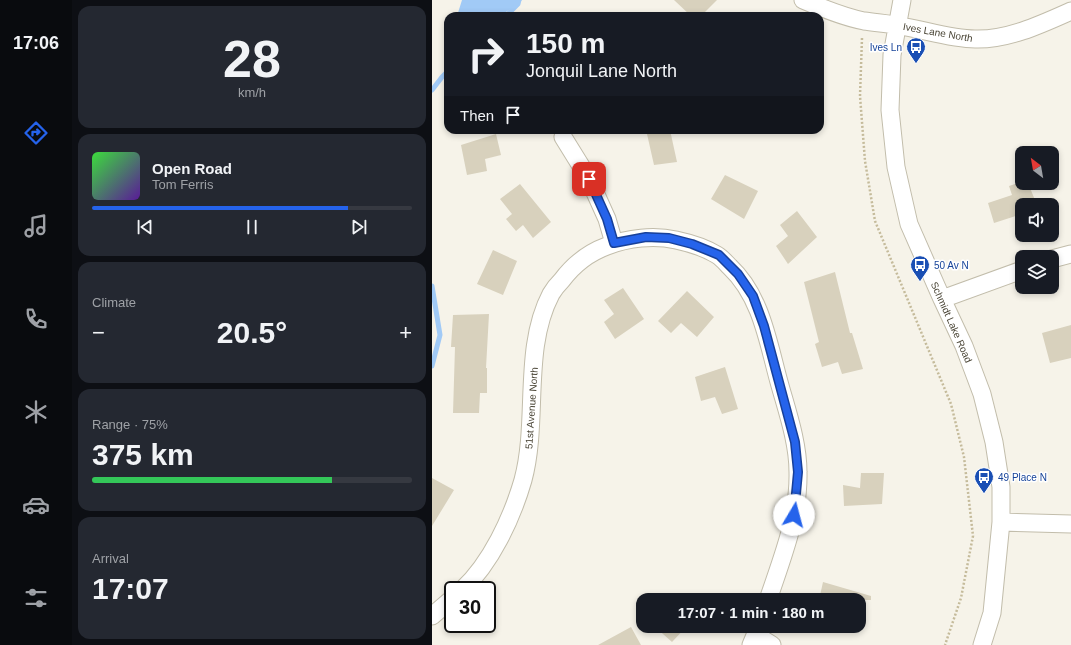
<!DOCTYPE html>
<meta charset="utf-8">
<style>
body{margin:0;font-family:Helvetica,sans-serif;background:#242831;color:#f1f3f6;height:100vh;display:flex;flex-direction:column;font-size:15px;white-space:nowrap}
*{box-sizing:border-box;margin:0}
p{font-size:13px;color:#9ea1a6}
.icon{flex:none;width:22px;height:22px;fill:none;stroke:currentColor;stroke-width:2;stroke-linecap:round;stroke-linejoin:round}
.map{position:relative;flex:1;overflow:hidden}
.side{display:flex;flex-direction:column;gap:6px;padding:6px;background:#0d0f14;width:360px}
.side>*{flex:none}
.top-card{position:absolute;left:12px;top:12px;width:380px;height:122px;border-radius:12px;box-shadow:0 2px 6px #0003;background:#171b24;color:#f1f3f6;overflow:hidden}
.needle{width:26px;rotate:329deg}
.tools{position:absolute;left:583px;top:146px;display:grid;gap:8px}
.tools a{display:grid;place-items:center;width:44px;height:44px;border-radius:8px;background:#171b24;box-shadow:0 2px 6px #0003;font-size:20px}
.speed{position:absolute;left:12px;top:581px;display:flex;gap:8px;font-size:20px;font-weight:700;text-align:center}
.speed>*{display:grid;place-content:center;width:52px;height:52px;border-radius:50%;background:#171b24;box-shadow:0 2px 6px #0003;line-height:1}
.speed .limit{border:2px solid #111;border-radius:6px;background:#fff;color:#111}
.pin{position:absolute;display:grid;place-items:center;width:34px;height:34px;color:#fff;margin:-17px;border-radius:8px;box-shadow:0 2px 6px #0006}
.me{position:absolute;width:44px;margin:-22px;rotate:8deg;stroke-linejoin:round;filter:drop-shadow(0 0 3px #0008)}
.turn{display:flex;align-items:center;gap:14px;height:84px;padding:0 16px;font-size:18px}
.turn .icon{width:52px;height:52px;stroke-width:2.5}
.turn b{display:block;font-size:28px;line-height:34px}
.then{display:flex;align-items:center;height:38px;padding:0 16px;background:#0003;gap:8px;font-size:15px}
.big{font-size:30px;font-weight:700;line-height:1.1}
.side .tile{flex:1;display:flex;flex-direction:column;justify-content:center;gap:6px;min-width:0;padding:0 14px;border-radius:12px;background:#242831}
.side .dial{align-items:center;gap:0}
.dial b{font-size:52px;line-height:1}
.song{display:flex;align-items:center;gap:12px}
.cover{width:48px;height:48px;border-radius:6px;background:linear-gradient(135deg,hsl(120 70% 55%),hsl(270 70% 35%))}
.played{height:4px;border-radius:2px;background:linear-gradient(90deg,#2563eb 80%,#363941 80%)}
.keys{display:flex;justify-content:space-around;direction:ltr}
.heat{display:flex;justify-content:space-between;align-items:center;font-size:22px;direction:ltr}
.charge{height:6px;border-radius:3px;background:linear-gradient(90deg,#34c759 75%,#363941 0)}
.trip{position:absolute;left:204px;top:593px;width:230px;height:40px;border-radius:12px;background:#171b24;box-shadow:0 2px 6px #0003;font-weight:700;line-height:40px;text-align:center}
main{display:flex;flex:1;min-height:0}
.dock{display:flex;flex-direction:column;width:72px;justify-content:space-around;align-items:center;background:#090b0e;color:#9ea1a6}
.dock .icon{width:28px;height:28px}
.dock .active{color:#2563eb}
.dock b{font-size:18px;color:#f1f3f6}
.map>svg:first-child{display:block}
.water{fill:#a1caf6}
.lines{fill:none;stroke-linecap:round;stroke-linejoin:round}
.stream{stroke:#a1caf6;stroke-width:5}
.building{fill:#d8d1bd}
.minor-casing{stroke:#c2bdab;stroke-width:19}
.path{stroke:#c5bb9b;stroke-width:2.5;stroke-dasharray:2 2;stroke-linecap:butt}
.minor{stroke:#fff;stroke-width:17}
.route-casing{stroke:#184099;stroke-width:10}
.route{stroke:#2563eb;stroke-width:7}
.labels{text-anchor:middle;stroke-width:3;stroke-linejoin:round;paint-order:stroke}
.street-label{font-size:10px;fill:#4a4536;stroke:#fff}
.transit-label{font-size:10px;fill:#164399;stroke:#fff;text-anchor:start}
</style>
<main>
<nav class="dock">
<b>17:06</b>
<svg class="icon active" aria-label="directions" viewBox="0 0 24 24"><path d="M12 3l9 9-9 9-9-9zM9 14v-3h6M13 9l2 2-2 2"/></svg>
<svg class="icon" aria-label="music" viewBox="0 0 24 24"><path d="M9 18V5l10-2v13"/><circle cx="6" cy="18" r="3"/><circle cx="16" cy="16" r="3"/></svg>
<svg class="icon" aria-label="phone" viewBox="0 0 24 24"><path d="M5 4h4l2 5-3 2q2 4 5 5l2-3 5 2v4C11 20 4 13 5 4z"/></svg>
<svg class="icon" aria-label="climate" viewBox="0 0 24 24"><path d="M12 3v18M4 7l16 10M4 17L20 7"/></svg>
<svg class="icon" aria-label="car" viewBox="0 0 24 24"><path d="M5 17H2v-5l4-1 3-4h7l3 4 3 1v5h-3M9 17h6M6 11h13"/><circle cx="7" cy="17" r="2"/><circle cx="17" cy="17" r="2"/></svg>
<svg class="icon" aria-label="filters" viewBox="0 0 24 24"><path d="M4 7h16M4 17h16"/><circle cx="9" cy="7" r="2"/><circle cx="15" cy="17" r="2"/></svg>
</nav>
<section class="side">
<div class="tile dial"><b>28</b><p>km/h</p></div>
<div class="tile">
<div class="song"><i class="cover"></i><div><b>Open Road</b><p>Tom Ferris</p></div></div>
<div class="played"></div>
<div class="keys"><svg class="icon" aria-label="previous" viewBox="0 0 24 24"><path d="M18 5L8 12l10 7zM5 5v14"/></svg><svg class="icon" aria-label="pause" viewBox="0 0 24 24"><path d="M8 5v14M16 5v14"/></svg><svg class="icon" aria-label="next" viewBox="0 0 24 24"><path d="M6 5l10 7-10 7zM19 5v14"/></svg></div>
</div>
<div class="tile"><p>Climate</p>
<div class="heat"><a>−</a><b class="big">20.5°</b><a>+</a></div>
</div>
<div class="tile"><p>Range · 75%</p><b class="big">375 km</b><div class="charge"></div></div>
<div class="tile"><p>Arrival</p><b class="big">17:07</b></div>
</section>
<div class="map">
<svg width="639" height="645" viewBox="0 0 639 645">
<rect width="100%" height="100%" fill="#f6f3e9"/>
<path class="water" d="M30,0H90L86,4L68,16H25Z"/>
<g class="lines">
<path class="stream" d="M74,16L86,4L87,0
M0,90L10,77L16,71
M0,286L8,335L0,366"/>
</g>
<path class="building" d="M242,0H285L269,16H259Z
M238,130L245,162L222,165L215,134Z
M64,134L69,155L53,159L55,171L35,175L29,145Z
M293,175L326,191L312,219L279,199Z
M586,183H596L605,205H590V214L562,223L556,203L580,195L577,186Z
M88,184L119,222L101,238L91,225L84,231L74,219L80,214L68,199Z
M365,211L385,237L356,264L344,246L356,236L348,225Z
M61,250L85,261L71,295L45,284Z
M403,272L418,333H420L431,369L410,374L406,362L390,367L383,344L387,342L372,282Z
M191,288L212,319L183,339L172,322L182,314L172,300Z
M255,291L282,317L265,337L249,323L239,333L226,321Z
M57,314L54,368H55V393H48L47,413H21L23,347H19L21,315Z
M639,325V358L618,363L610,333Z
M293,367L306,409L290,414L283,397L269,401L263,377Z
M429,473H452L450,504L412,506L411,485L428,488Z
M0,478L22,490L0,526Z
M391,582L439,596V600H387Z
M222,626H255L240,642Z
M199,627L209,645H166Z"/>
<g class="lines">
<defs>
<path id="minor" d="M371,0C390,8 411,17 432,21C446,23 460,24 474,27C496,31 521,39 543,39C576,40 610,24 639,11
M470,0L460,55L458,110L464,167L477,224L510,299L532,346L550,394L562,442L569,487V522L560,613L550,645
M131,137L157,179L175,219L182,243
M620,259L639,254
M510,299L590,270
M569,522L639,524
M30,590C59,563 80,518 91,480C107,421 90,349 119,294C122,289 126,284 130,280C142,264 156,253 175,246C196,238 222,235 244,240C258,243 272,247 285,255C290,258 294,263 298,267C329,296 336,342 347,382C355,411 366,442 366,472C367,517 350,558 336,600
M0,616L21,598
M324,635L340,645
M319,645L327,626"/>
</defs>
<use href="#minor" class="minor-casing"/>
<path class="path" d="M430,38L428,96L433,161L443,221L519,404L532,457L541,536L529,598L513,645"/>
<use href="#minor" class="minor"/>
</g>
<g class="lines">
<defs>
<path id="route" d="M157,179L175,219L182,243L214,237L237,238L260,244L287,255L306,274L321,296L332,326L363,442L366,472L362,515"/>
</defs>
<use href="#route" class="route-casing"/>
<use href="#route" class="route"/>
</g>
<defs>
<symbol id="bus-pin" viewBox="-11 -11 22 30"><path d="M0 17L-7.5 6A9.5 9.5 0 1 1 7.5 6Z" fill="#1a4fb4" stroke="#fff"/><path d="M-5-6H5V4H4V6H2V4H-2V6H-4V4H-5ZM-3.5-4V0h7V-4ZM-3.5 1.2v1.5H-2V1.2ZM2 1.2v1.5H3.5V1.2Z" fill="#fff"/></symbol>
</defs>
<g fill-rule="evenodd">
<use href="#bus-pin" x="473" y="36" width="22" height="30"/>
<use href="#bus-pin" x="477" y="254" width="22" height="30"/>
<use href="#bus-pin" x="541" y="466" width="22" height="30"/>
</g>
<g class="labels">
<g class="street-label">
<text transform="translate(506 32) rotate(10)" y="4">Ives Lane North</text>
<text transform="translate(520 322) rotate(66)" y="4">Schmidt Lake Road</text>
<text transform="translate(99 408) rotate(-86)" y="4">51st Avenue North</text>
</g>
<g class="transit-label">
<text x="470" y="51" text-anchor="end">Ives Ln</text>
<text x="502" y="269">50 Av N</text>
<text x="566" y="481">49 Place N</text>
</g>
</g>
</svg>
<div class="tools">
<a><svg class="needle" viewBox="-14 -14 28 28"><path d="M0-13l5 13h-10z" fill="#e53935"/><path d="M0 13l5-13h-10z" fill="#9ea1a6"/></svg></a>
<a><svg class="icon" aria-label="sound" viewBox="0 0 24 24"><path d="M4 9h4l5-4v14l-5-4H4zM17 9q2 3 0 6"/></svg></a>
<a><svg class="icon" aria-label="layers" viewBox="0 0 24 24"><path d="M12 4l9 5-9 5-9-5zM3 14l9 5 9-5"/></svg></a>
</div>
<div class="speed"><div class="limit">30</div></div>
<div class="pin" style="left:157px;top:179px;background:#d93025"><svg class="icon" aria-label="arrive" viewBox="0 0 24 24"><path d="M6 21V4h12l-3 4 3 4H6"/></svg></div>
<svg class="me" style="left:362px;top:515px" viewBox="-20 -20 40 40"><circle r="19" fill="#fff"/><path d="M0-13L10 11 0 6-10 11z" fill="#2563eb"/></svg>
<div class="trip">17:07 · 1 min · 180 m</div>
<div class="top-card">
<div class="turn"><svg class="icon" aria-label="right" viewBox="0 0 24 24"><path d="M7 20v-9h11M14 6l5 5-5 5"/></svg><div><b>150 m</b>Jonquil Lane North</div></div>
<div class="then">Then<svg class="icon" aria-label="arrive" viewBox="0 0 24 24"><path d="M6 21V4h12l-3 4 3 4H6"/></svg></div>
</div>
</div>
</main>
